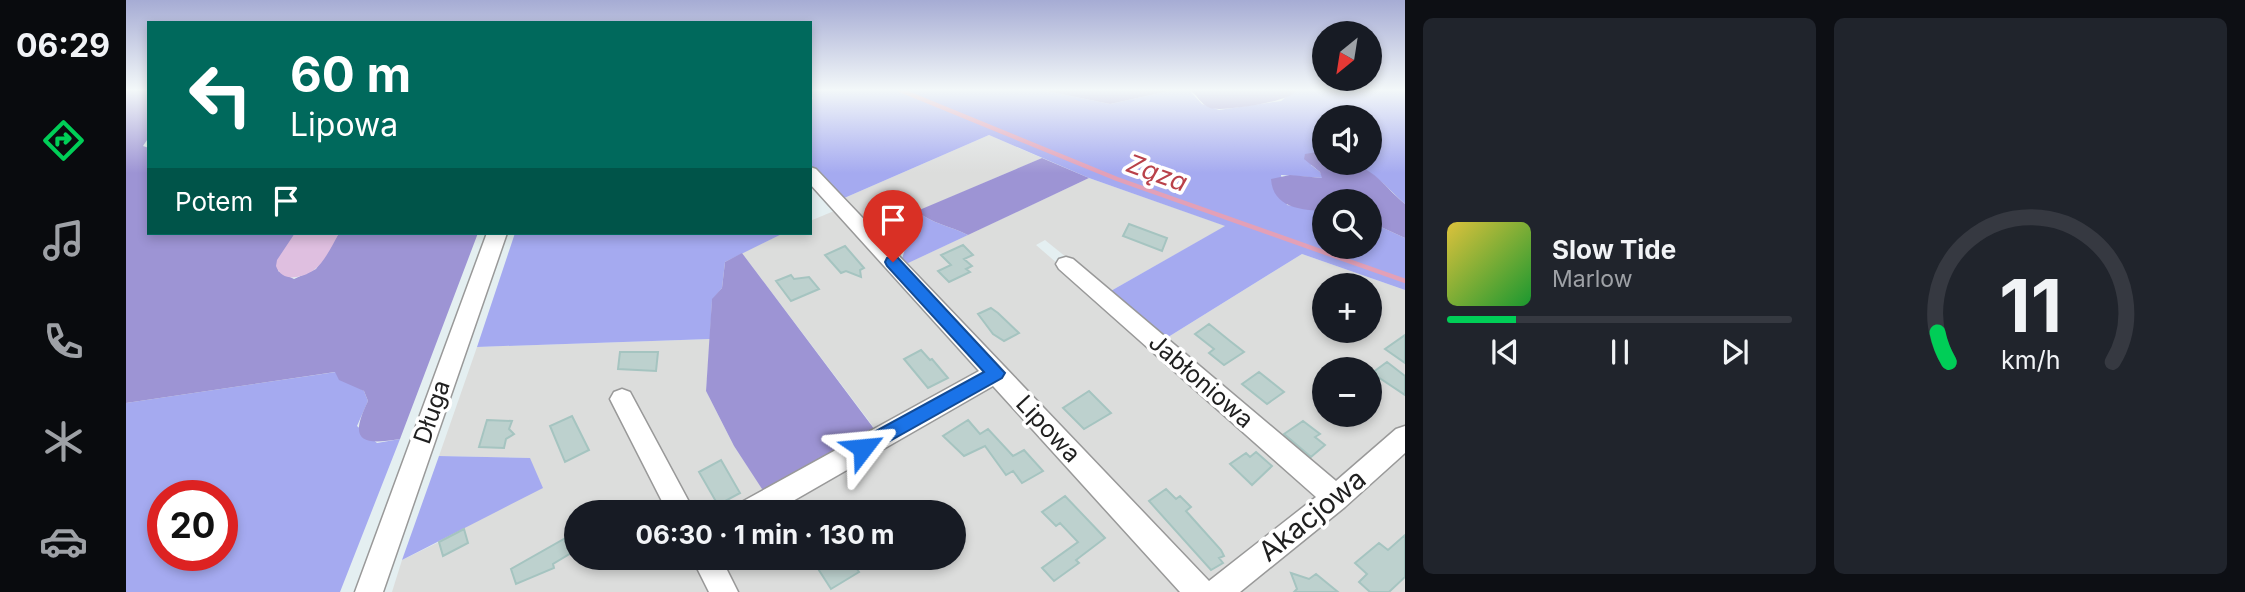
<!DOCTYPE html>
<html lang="pl">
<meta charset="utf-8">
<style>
body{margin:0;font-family:Inter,sans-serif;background:#20242c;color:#f1f3f6;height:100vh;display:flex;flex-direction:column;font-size:26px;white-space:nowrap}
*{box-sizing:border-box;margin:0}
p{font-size:23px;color:#9ea1a6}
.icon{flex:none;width:38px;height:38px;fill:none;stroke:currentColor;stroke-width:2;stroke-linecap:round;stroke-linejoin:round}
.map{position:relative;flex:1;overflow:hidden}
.side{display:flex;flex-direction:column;gap:18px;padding:18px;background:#0d0f14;width:840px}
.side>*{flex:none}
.guide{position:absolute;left:21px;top:21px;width:665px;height:214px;border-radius:0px;box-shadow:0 4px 10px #0003;background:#00695c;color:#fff;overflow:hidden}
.needle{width:46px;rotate:210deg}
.fabs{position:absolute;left:1186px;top:21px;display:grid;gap:14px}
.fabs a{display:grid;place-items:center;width:70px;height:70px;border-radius:50%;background:#171b24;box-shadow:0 4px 10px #0003;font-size:35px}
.speed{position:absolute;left:21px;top:480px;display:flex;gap:14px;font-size:35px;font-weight:700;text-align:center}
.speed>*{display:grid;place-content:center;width:91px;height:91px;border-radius:50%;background:#171b24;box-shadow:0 4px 10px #0003;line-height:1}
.speed .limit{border:10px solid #d22;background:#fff;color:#111}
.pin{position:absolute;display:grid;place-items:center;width:60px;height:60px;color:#fff;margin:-72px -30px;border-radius:50% 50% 50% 0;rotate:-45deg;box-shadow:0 0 7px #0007}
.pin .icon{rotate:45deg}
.me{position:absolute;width:77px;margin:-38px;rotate:61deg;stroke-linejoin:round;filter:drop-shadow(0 0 5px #0008)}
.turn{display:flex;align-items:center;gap:24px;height:147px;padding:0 28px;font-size:32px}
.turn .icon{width:91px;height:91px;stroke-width:2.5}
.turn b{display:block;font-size:49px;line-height:60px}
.then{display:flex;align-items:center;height:66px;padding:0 28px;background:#0003;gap:14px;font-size:26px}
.side .tile{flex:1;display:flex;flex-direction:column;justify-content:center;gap:10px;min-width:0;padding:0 24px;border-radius:10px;background:#20242c}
.side .dial{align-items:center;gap:0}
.dial svg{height:182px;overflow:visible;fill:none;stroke:#363941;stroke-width:7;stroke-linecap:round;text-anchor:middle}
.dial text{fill:#f1f3f6;stroke:none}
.song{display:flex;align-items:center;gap:21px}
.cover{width:84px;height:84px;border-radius:10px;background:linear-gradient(135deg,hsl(50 70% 55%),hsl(130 70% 35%))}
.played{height:7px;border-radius:4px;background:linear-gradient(90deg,#00ce57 20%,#363941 20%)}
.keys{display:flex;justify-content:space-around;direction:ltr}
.side .tiles{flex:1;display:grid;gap:18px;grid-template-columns:repeat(2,1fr)}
.trip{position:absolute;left:438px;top:500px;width:402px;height:70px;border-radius:35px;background:#171b24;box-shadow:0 4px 10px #0003;font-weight:700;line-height:70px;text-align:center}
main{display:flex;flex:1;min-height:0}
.tab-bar{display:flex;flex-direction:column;width:126px;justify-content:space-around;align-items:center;background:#090b0e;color:#9ea1a6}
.tab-bar .icon{width:49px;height:49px}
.tab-bar .on{color:#00ce57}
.tab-bar b{font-size:32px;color:#f1f3f6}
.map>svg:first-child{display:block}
.residential{fill:#dcdddc;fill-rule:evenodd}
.grass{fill:#a5aaf0;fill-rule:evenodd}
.forest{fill:#9d94d4}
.wetland{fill:#dfbfe0}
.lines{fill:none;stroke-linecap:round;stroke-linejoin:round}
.stream{stroke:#e3a0b7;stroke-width:4.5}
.building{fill:#bdd1ce;stroke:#a5c4c0;stroke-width:2}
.minor-casing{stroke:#999;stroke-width:3}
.minor{fill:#fff;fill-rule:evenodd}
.route{fill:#1a73e8;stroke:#114b97;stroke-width:2}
.labels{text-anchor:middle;stroke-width:7;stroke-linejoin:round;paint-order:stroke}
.street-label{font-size:24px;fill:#1f1f1f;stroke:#fff}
.water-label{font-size:26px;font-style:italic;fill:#b9414a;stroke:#fff}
.near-street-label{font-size:28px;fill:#1f1f1f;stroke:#fff}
</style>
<main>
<nav class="tab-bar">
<b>06:29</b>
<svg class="icon on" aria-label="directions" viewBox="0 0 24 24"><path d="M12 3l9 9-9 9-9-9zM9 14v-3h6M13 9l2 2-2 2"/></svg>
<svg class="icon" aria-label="music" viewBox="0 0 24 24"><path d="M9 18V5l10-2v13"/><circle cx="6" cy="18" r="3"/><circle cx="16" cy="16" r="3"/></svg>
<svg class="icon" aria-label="phone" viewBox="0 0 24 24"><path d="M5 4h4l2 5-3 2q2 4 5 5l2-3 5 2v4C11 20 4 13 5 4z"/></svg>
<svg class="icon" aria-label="climate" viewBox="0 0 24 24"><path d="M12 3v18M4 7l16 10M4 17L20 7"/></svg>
<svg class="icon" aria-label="car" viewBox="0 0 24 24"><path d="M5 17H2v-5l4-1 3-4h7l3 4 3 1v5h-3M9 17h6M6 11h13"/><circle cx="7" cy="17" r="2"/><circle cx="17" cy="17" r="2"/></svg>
</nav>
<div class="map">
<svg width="1279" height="592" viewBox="0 0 1279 592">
<rect width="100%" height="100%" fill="#e4eff1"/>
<path class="residential" d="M863,135L916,158L746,231L716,199Z
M963,178L1100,226L983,292L919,240L910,245L1192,488L1039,339L1176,254L1279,290V592H266L276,560L313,542L404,458L313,456L351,347L584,339L580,391L608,446L638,491L749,429L616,253L658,233H684V221L708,211L765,271ZM1199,285H1244V331H1199ZM1199,369H1244V415H1199ZM450,513H828V558H450Z"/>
<path class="grass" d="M684,90H915L984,104L1048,90H1063L1076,104L1093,110L1155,101L1169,90H1279V204C1261,188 1249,172 1225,163H1244V117H1199V154L1185,165L1194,172L1197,178L1155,175L1161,205L1199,211V247H1244V222L1279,238V290L1176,254L1039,339L983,292L1099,226L963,178L863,135L716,199L684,165V100L687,99Z
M791,211C806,224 825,226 842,235L778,265L775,262L779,249L775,237L763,232L749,235L746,231Z
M389,233H658L599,262L596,288L586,300L584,339L351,347Z
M210,372L238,391L242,401L231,426L251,443L274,439L214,592H0V403ZM37,495H96V555H37Z
M313,456L404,458L417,488L276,560Z"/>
<path class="forest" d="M0,90H23V137L17,146L23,148V233H169L152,271L168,279L190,269L213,233H352L274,439C234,446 223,440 242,401L238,391L213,380L209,372L0,403Z
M915,90H1048L984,104Z
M1063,90H1169L1170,91C1164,102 1096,112 1084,108C1074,104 1072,95 1063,90Z
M1191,152L1199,154V163C1248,163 1246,175 1279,204V238L1244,222V201H1199V211C1175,210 1147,208 1145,179L1164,175L1196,178L1194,172L1178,159L1179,154Z
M916,158L963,178L842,235C825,226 806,224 791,211Z
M616,253L749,430L638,492L608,446L580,391L586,299L596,288L599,262Z"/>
<path class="wetland" d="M169,233H213C207,244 198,263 188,270C176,278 156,283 150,266L151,260Z"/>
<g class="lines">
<path class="stream" d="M774,90L991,179L1279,281"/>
</g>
<path class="building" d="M1003,224L1041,238L1036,251L997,236Z
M837,245L847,255L838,259L846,266L840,269L844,272L823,282L812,271L825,265L815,255Z
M719,246L738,268L734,270L735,277L720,271L715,273L699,255Z
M665,275L668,279L683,277L693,289L665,301L650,281Z
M865,308L872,313L893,333L878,341L867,334L852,314Z
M1083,324L1104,341L1118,352L1098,365L1083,353L1088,349L1069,334Z
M1279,335V363L1259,349Z
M795,350L804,360L806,359L822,378L802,388L778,359Z
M494,352H532L530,371L492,369Z
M1261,362L1279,376V395L1246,373Z
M1133,372L1158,392L1141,404L1116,384Z
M963,391L985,413L958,429L937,408Z
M446,416L463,450L439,462L424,426Z
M361,420L386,421L383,429L388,434L380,439L378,448L353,447Z
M842,420L854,434L862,429L887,456L898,450L917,471L896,483L887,471L880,475L859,446L838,456L817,436Z
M1177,421L1194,434L1189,437L1199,445L1185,457L1158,434Z
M1130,452L1146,466L1126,485L1104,464L1120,453L1124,457Z
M595,460L614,493L592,505L573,472Z
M1040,489L1050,499L1054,496L1065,507L1060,511L1095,550L1098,556L1093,558L1097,563L1085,570L1023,501Z
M939,496L979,538L950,560L953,563L928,581L916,568L952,542L934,523L930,526L916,512Z
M338,529L342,543L317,556L313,542Z
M445,535L450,550L427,564L428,568L390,584L385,569Z
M1279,535V577L1263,592H1244L1233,582L1241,574L1229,563L1253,543L1262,550Z
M698,558H723L733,572L705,589L689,564Z
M1165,573L1183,579L1190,574L1212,592H1168L1171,589Z"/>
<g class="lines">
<defs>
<path id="minor" d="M684,167L690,169L1083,581L1190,497L933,269L930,264L933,259L940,257L947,259L1210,481L1270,429L1279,426V453L1219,507L1114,592H1054L867,386L646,513H608L612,504L853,371L684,184Z
M361,233H381L257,592H229Z
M496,389L504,392L569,513H542L484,399L488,392Z
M566,558H595L612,592H583Z"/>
</defs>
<use href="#minor" class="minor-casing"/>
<use href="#minor" class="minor"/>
</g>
<linearGradient id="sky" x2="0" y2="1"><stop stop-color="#a6acd4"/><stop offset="0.52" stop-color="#f3f8f9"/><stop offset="1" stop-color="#f3f8f9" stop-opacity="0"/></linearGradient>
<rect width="1279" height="173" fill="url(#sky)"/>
<path class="route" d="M767,257L772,258L879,373L876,378L737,456L730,454L728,448L730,442L858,372L761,266L759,262L761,258Z"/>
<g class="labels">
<g class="street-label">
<text transform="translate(1075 381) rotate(41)" y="8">Jabłoniowa</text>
<text transform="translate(306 412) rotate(-71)" y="8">Długa</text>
<text transform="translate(922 429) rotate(47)" y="8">Lipowa</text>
</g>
<g class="water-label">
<text transform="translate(1031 173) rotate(20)" y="9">Ząza</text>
</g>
<g class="near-street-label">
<text transform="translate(1186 515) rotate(-39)" y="10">Akacjowa</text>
</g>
</g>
</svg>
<div class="fabs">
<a><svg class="needle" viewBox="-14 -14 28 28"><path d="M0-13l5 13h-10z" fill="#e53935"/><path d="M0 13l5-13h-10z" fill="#9ea1a6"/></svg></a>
<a><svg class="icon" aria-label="sound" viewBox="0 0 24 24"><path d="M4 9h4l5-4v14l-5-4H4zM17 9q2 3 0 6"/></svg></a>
<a><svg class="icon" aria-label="search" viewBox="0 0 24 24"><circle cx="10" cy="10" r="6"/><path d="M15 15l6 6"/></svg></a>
<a>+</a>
<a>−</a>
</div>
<div class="speed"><div class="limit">20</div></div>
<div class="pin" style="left:767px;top:262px;background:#d93025"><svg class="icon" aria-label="arrive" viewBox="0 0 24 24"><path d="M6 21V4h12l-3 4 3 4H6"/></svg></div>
<svg class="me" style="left:737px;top:448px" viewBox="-20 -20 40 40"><path d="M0-17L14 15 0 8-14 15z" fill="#1a73e8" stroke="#fff" stroke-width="4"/></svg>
<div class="trip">06:30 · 1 min · 130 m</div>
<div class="guide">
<div class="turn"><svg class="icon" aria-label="left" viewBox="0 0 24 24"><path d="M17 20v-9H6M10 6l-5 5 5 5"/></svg><div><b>60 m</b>Lipowa</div></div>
<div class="then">Potem<svg class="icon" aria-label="arrive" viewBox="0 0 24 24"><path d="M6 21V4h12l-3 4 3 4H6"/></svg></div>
</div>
</div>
<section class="side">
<div class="tiles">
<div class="tile">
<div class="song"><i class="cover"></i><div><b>Slow Tide</b><p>Marlow</p></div></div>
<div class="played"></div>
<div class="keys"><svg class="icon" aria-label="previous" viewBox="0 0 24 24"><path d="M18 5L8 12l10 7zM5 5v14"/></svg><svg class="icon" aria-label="pause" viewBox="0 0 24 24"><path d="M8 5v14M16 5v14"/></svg><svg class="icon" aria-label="next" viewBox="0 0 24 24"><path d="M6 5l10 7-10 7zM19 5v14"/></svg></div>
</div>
<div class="tile dial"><svg viewBox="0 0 100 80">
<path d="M14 69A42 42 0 1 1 86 69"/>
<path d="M14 69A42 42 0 0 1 9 56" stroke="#00ce57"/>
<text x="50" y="56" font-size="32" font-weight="700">11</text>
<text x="50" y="72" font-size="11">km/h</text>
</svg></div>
</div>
</section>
</main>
